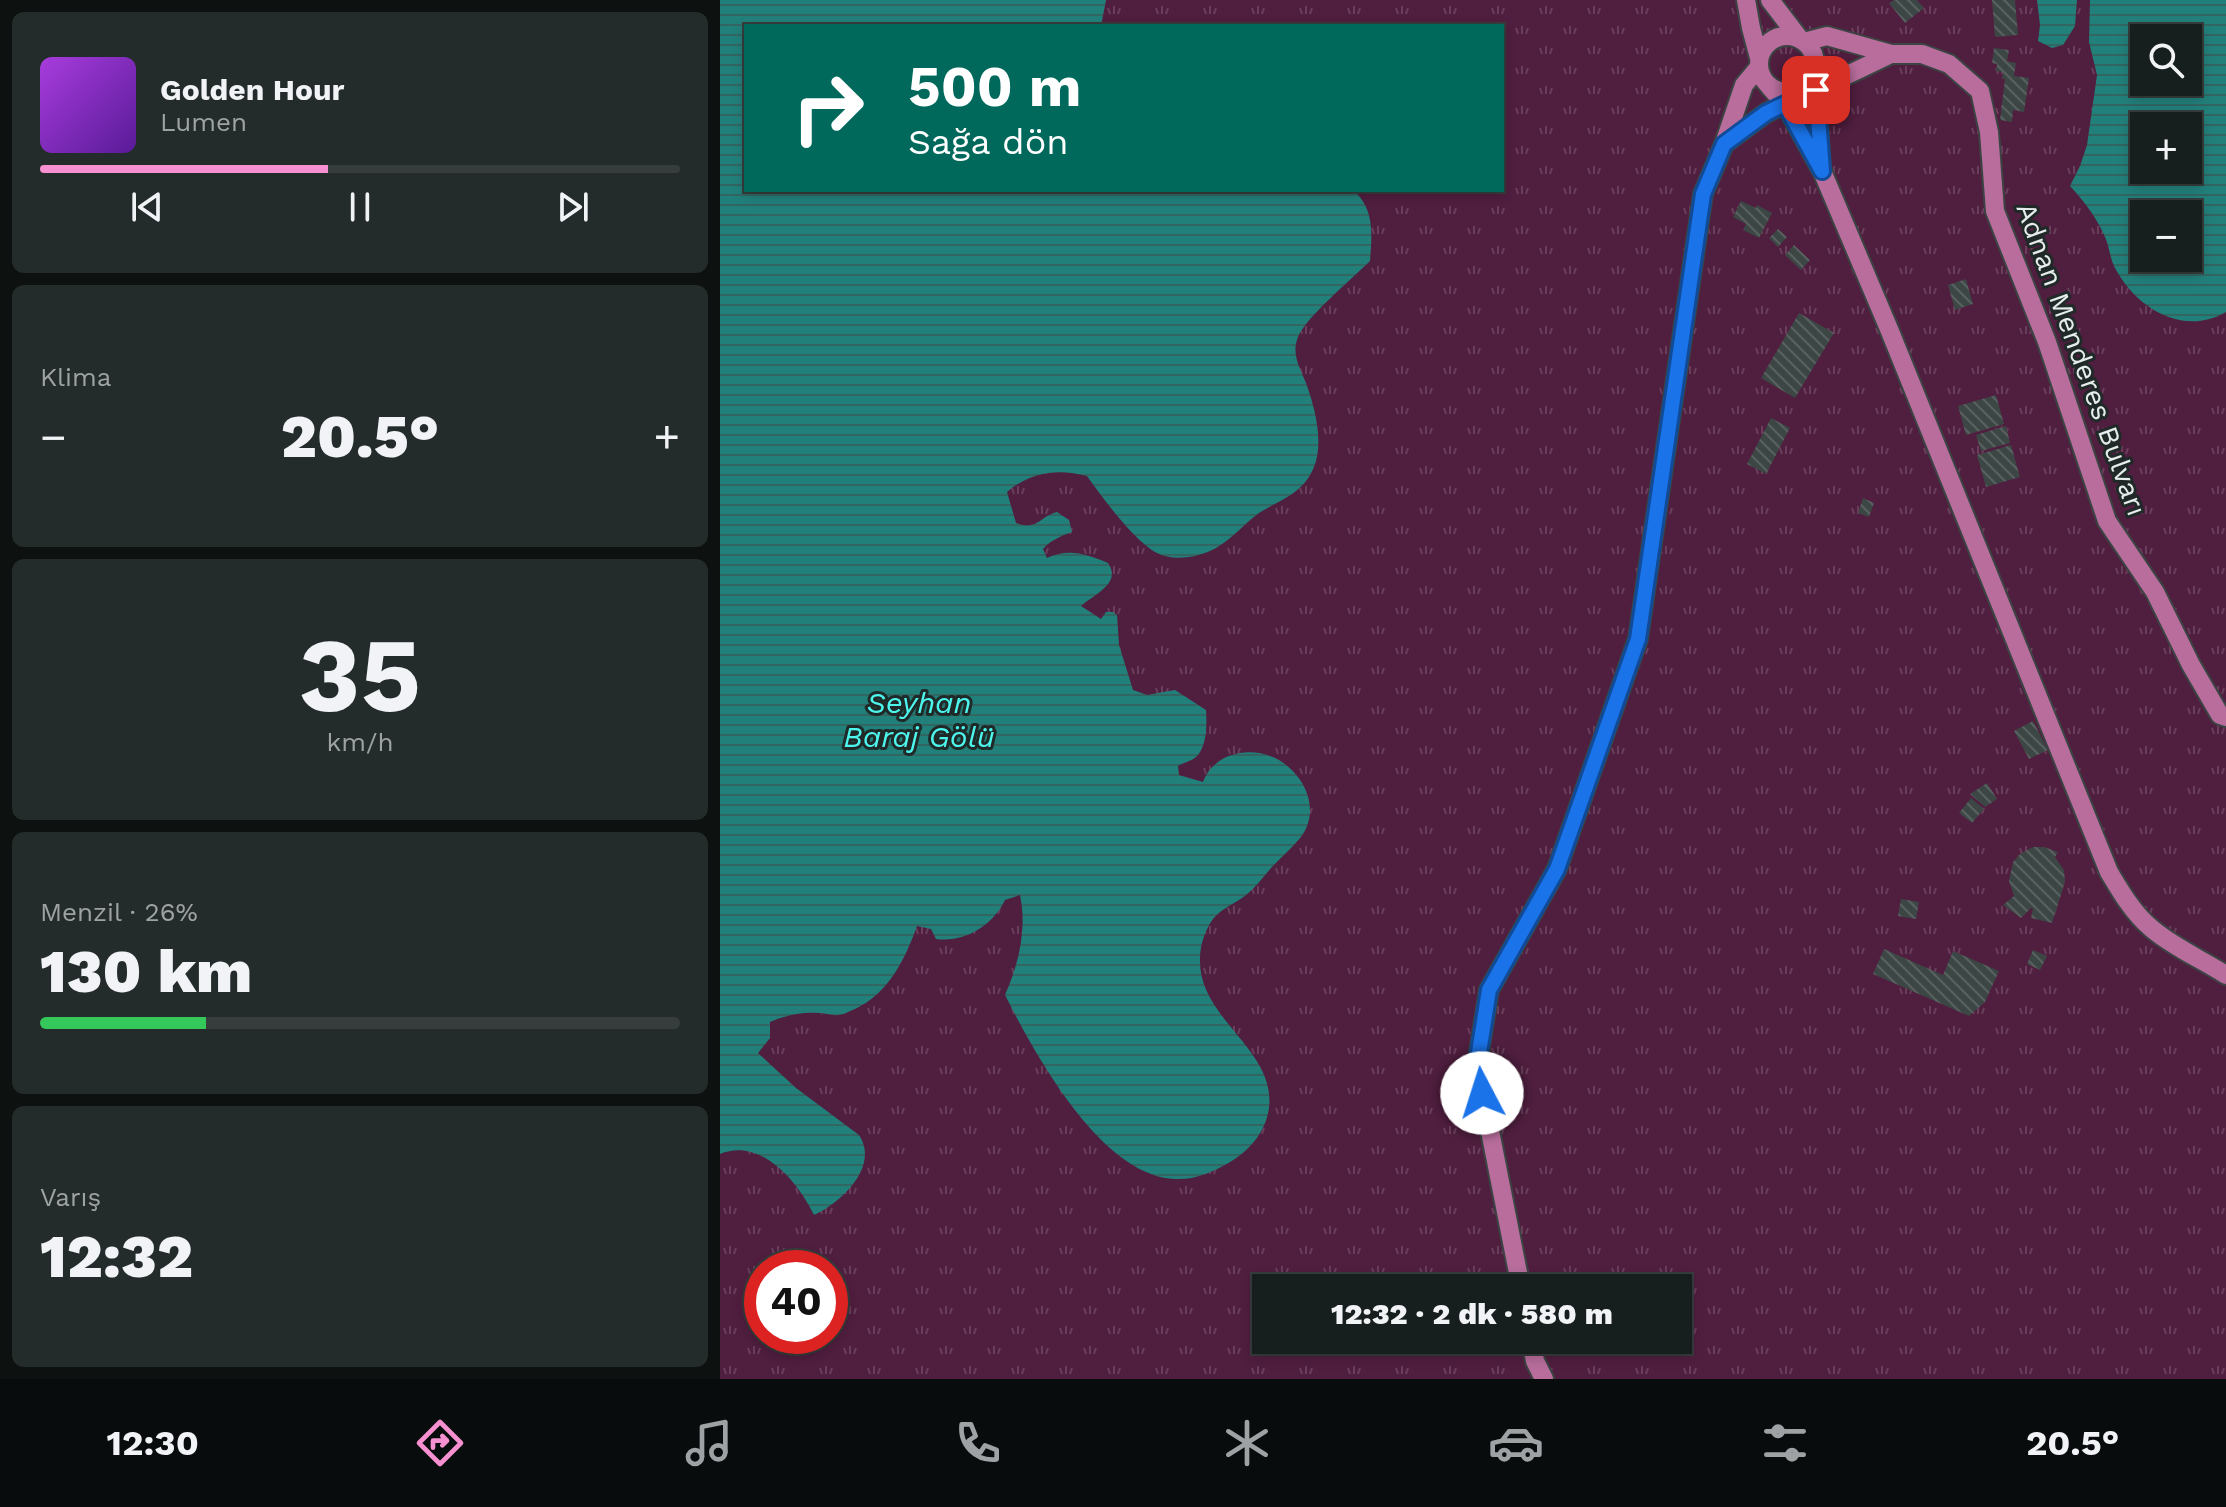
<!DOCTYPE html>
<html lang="tr">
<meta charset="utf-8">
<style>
body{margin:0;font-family:"Work Sans",sans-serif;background:#242c2b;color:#f1f3f6;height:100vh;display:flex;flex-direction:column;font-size:30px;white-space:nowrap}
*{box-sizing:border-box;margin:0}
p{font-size:26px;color:#9ea2a4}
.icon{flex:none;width:44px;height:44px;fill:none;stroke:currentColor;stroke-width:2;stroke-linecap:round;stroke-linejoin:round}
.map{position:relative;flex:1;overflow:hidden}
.side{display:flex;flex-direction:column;gap:12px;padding:12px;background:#0d1110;width:720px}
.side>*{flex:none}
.hud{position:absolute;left:24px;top:24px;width:760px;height:168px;border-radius:0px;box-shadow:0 4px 12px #0003,0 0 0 2px #363d3c;background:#00695c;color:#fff;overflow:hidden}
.controls{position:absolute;left:1410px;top:24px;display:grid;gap:16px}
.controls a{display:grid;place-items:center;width:72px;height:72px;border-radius:0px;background:#171f1e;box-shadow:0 4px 12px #0003,0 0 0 2px #363d3c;font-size:40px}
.speed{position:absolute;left:24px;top:1250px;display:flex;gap:16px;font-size:40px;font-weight:700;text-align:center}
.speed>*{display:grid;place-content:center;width:104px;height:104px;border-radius:50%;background:#171f1e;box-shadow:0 4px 12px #0003,0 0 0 2px #363d3c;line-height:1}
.speed .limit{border:12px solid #d22;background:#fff;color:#111}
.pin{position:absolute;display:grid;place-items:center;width:68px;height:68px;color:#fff;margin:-34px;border-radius:16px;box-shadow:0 4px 12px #0006}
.me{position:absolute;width:88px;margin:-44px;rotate:355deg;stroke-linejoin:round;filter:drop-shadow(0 0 6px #0008)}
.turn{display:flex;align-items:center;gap:28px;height:168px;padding:0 32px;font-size:36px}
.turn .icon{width:104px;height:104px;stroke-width:2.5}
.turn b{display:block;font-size:56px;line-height:68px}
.big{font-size:60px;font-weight:800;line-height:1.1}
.side .widget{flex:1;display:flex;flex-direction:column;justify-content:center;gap:12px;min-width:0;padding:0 28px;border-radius:12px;background:#242c2b}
.side .dial{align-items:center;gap:0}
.dial b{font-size:104px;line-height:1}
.song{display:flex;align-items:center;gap:24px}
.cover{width:96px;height:96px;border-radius:12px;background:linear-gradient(135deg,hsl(280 70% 55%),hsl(270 70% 35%))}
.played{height:8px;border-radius:4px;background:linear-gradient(90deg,#f690d0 45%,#363d3c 45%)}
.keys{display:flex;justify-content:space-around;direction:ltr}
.heat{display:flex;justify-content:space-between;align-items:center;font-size:44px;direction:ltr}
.charge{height:12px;border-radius:6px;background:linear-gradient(90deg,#34c759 26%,#363d3c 0)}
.trip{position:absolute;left:532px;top:1274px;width:440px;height:80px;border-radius:0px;background:#171f1e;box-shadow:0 4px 12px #0003,0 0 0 2px #363d3c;font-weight:800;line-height:80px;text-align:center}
.dock{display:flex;height:128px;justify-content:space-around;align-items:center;background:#090c0c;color:#9ea2a4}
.dock .icon{width:56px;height:56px}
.dock .active{color:#f690d0}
.dock b{font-size:36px;color:#f1f3f6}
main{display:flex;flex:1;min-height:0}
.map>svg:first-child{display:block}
.park{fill:url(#park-tufts);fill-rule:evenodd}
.water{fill:url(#water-rules);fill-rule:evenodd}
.building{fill:url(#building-back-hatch)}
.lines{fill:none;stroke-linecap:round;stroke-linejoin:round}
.secondary-casing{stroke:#3b4443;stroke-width:22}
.secondary{stroke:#b86d9c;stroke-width:18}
.route-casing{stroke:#114b97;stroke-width:20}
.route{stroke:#1a73e8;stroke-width:14}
.labels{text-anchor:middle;stroke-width:6;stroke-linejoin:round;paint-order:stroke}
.street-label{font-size:28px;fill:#e6eceb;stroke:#1f2928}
.water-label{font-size:30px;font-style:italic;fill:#4df6ed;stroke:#1f2928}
</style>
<main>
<section class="side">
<div class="widget">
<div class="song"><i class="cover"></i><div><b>Golden Hour</b><p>Lumen</p></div></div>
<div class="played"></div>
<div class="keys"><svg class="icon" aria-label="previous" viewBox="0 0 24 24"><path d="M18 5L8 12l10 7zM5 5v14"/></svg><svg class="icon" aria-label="pause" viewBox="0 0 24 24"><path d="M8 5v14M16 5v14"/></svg><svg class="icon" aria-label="next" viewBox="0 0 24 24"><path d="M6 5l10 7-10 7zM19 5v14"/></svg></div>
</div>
<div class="widget"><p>Klima</p>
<div class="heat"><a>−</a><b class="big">20.5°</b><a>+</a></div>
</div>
<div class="widget dial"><b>35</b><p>km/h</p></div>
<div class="widget"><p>Menzil · 26%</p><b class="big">130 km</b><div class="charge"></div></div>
<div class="widget"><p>Varış</p><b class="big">12:32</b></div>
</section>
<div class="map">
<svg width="1506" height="1379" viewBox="0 0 1506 1379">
<defs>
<pattern id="park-tufts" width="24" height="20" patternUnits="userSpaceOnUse" patternTransform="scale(2)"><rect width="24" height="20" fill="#501e3f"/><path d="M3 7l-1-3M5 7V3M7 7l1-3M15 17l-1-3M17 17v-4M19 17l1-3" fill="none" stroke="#693f5b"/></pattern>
<pattern id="water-rules" width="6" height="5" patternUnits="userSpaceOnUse" patternTransform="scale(2)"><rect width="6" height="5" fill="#22807b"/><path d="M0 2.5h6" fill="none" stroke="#326663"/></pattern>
<pattern id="building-back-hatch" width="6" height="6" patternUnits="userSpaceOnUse" patternTransform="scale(2)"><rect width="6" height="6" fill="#3c4645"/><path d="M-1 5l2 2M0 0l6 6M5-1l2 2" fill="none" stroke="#586160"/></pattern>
</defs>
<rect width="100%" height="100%" fill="#1f2928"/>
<path class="park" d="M0,0H1506V1379H0ZM26,26H782V190H26ZM1424,38H1468V82H1424ZM1424,126H1468V170H1424ZM1424,214H1468V258H1424ZM42,1268H110V1336H42ZM546,1288H958V1340H546Z"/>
<path class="water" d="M0,0H386L381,26H26V190H633C655,209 652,235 650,261C633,278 586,317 578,337C571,354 580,368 586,383C595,408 604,442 594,467C583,494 561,499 539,513C524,524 512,539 496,548C480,557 454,562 437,553C414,541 382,497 367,476C338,468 310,472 287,492L296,523C318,531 320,516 337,512L349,520L352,532C341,536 331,540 323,549L327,558C349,548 366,554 388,563C402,583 375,594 361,606L381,619L386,612H393L397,615L399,645L413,690L427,695L455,690L486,710C487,724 487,747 476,757C472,761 462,763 458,766L459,775L483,782C494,752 532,745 559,760C585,776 601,809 581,837C572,848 561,857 552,867C543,877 533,891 522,898C512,905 501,909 493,919C485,930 480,945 480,959C478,1019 556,1049 549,1108C545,1136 525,1155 501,1167C487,1174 472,1180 455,1179C381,1176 315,1054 285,995C299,963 307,929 300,895L285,900C273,925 245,943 216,939L211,929L197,926C185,959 169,993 135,1009C130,1011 123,1015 118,1015C112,1016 105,1013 99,1013C82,1012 66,1015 50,1022V1038L38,1053L76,1088L139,1135C160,1166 121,1203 94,1215C78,1182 41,1137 0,1154Z
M1317,0H1357L1355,26L1343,45L1332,48L1318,41L1320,25Z
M1370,0H1506V312C1463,337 1415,308 1394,266C1390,257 1389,246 1385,237C1377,218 1364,201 1350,186L1360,166L1367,145L1377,75L1369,42ZM1424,38H1468V82H1424ZM1424,126H1468V170H1424ZM1424,214H1468V258H1424Z"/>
<path class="building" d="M1174,0H1197L1204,8L1185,23L1169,3Z
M1272,0H1295L1298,35L1275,37Z
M1274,48L1289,50L1287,61L1296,63L1294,76L1309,78L1304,112L1293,110L1292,122L1280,120L1285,79H1282L1283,72L1276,71L1277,64L1272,63Z
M1021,201L1036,208L1037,205L1052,213L1039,238L1023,230L1026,224L1013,217Z
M1058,229L1067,237L1058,247L1049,238Z
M1074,245L1090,260L1081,270L1065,255Z
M1246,279L1253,304L1235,310L1228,285Z
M1079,313L1114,333L1075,398L1041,378Z
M1276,395L1284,424L1246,435L1238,406Z
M1051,418L1070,428L1046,474L1027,464Z
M1286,426L1290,443L1261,451L1256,435Z
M1291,445L1300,477L1266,487L1257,455Z
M1143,498L1154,503L1149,517L1138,513Z
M1313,721L1328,750L1309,759L1294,731Z
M1267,783L1277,799L1265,807L1250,794Z
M1251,798L1264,809L1252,823L1239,813Z
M1313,847H1324L1338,852L1335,857L1344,870L1345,882L1332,923L1311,918L1313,908H1311L1301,918L1283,905L1294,896L1289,881L1293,862L1300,854Z
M1181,899L1199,902L1196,919L1178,916Z
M1164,949L1223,975L1233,951L1279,971L1265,1002L1249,1016L1153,974Z
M1313,950L1327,956L1320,970L1307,964Z"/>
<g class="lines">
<defs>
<path id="secondary" d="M1026,0L1031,28L1039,58
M1050,0L1079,38
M1039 64a28 28 0 1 1 56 0a28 28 0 1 1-56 0Z
M1084,42L1107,36L1171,54H1202L1229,64L1260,91L1269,132L1275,211L1327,342L1387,521L1435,592L1471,665L1500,715L1506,717
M1092,75L1096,90L1101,168
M1049,86L1065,104L1102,171L1169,329L1389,872C1401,892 1413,913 1431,928C1453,947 1481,959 1506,975
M1096,90L1171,54
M1004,144L1046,113L1065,104
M801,1288L757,1065L769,990L837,869L918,639L983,194L1004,144L1024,85L1039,67
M811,1340L815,1361L824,1379"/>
</defs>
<use href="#secondary" class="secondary-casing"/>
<use href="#secondary" class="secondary"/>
</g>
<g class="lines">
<defs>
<path id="route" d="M762,1093L757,1065L769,990L837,869L918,639L983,194L1004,144L1046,113L1065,104L1102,171L1096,90"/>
</defs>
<use href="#route" class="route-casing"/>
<use href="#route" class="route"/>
</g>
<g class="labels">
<g class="street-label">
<text transform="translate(1362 359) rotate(70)" y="10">Adnan Menderes Bulvarı</text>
</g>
<g class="water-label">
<text x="199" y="713">Seyhan<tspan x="199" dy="34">Baraj Gölü</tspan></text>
</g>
</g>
</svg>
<div class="controls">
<a><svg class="icon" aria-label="search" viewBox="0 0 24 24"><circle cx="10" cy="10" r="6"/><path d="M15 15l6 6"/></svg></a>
<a>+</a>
<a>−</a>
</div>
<div class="speed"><div class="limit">40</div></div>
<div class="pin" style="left:1096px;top:90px;background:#d93025"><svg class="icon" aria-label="arrive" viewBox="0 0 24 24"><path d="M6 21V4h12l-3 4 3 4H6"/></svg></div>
<svg class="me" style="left:762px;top:1093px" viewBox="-20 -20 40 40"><circle r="19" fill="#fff"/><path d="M0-13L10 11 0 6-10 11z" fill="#1a73e8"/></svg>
<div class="trip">12:32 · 2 dk · 580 m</div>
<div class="hud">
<div class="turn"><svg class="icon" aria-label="right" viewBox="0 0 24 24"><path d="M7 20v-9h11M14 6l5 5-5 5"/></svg><div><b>500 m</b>Sağa dön</div></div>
</div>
</div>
</main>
<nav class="dock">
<b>12:30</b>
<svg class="icon active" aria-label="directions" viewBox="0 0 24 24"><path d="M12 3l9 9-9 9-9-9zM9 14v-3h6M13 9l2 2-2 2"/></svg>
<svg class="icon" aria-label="music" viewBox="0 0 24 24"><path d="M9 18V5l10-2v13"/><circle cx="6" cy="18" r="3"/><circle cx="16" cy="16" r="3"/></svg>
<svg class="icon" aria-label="phone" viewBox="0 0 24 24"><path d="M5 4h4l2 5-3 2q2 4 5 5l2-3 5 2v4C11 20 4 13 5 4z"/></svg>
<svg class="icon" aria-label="climate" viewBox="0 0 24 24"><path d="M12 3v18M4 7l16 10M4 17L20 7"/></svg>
<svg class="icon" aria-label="car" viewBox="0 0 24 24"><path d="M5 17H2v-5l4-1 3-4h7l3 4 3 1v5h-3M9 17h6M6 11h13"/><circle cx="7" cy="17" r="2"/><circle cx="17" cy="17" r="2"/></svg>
<svg class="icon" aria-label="filters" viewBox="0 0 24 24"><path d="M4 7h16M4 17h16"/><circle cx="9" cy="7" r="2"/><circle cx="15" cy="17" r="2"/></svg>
<b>20.5°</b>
</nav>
